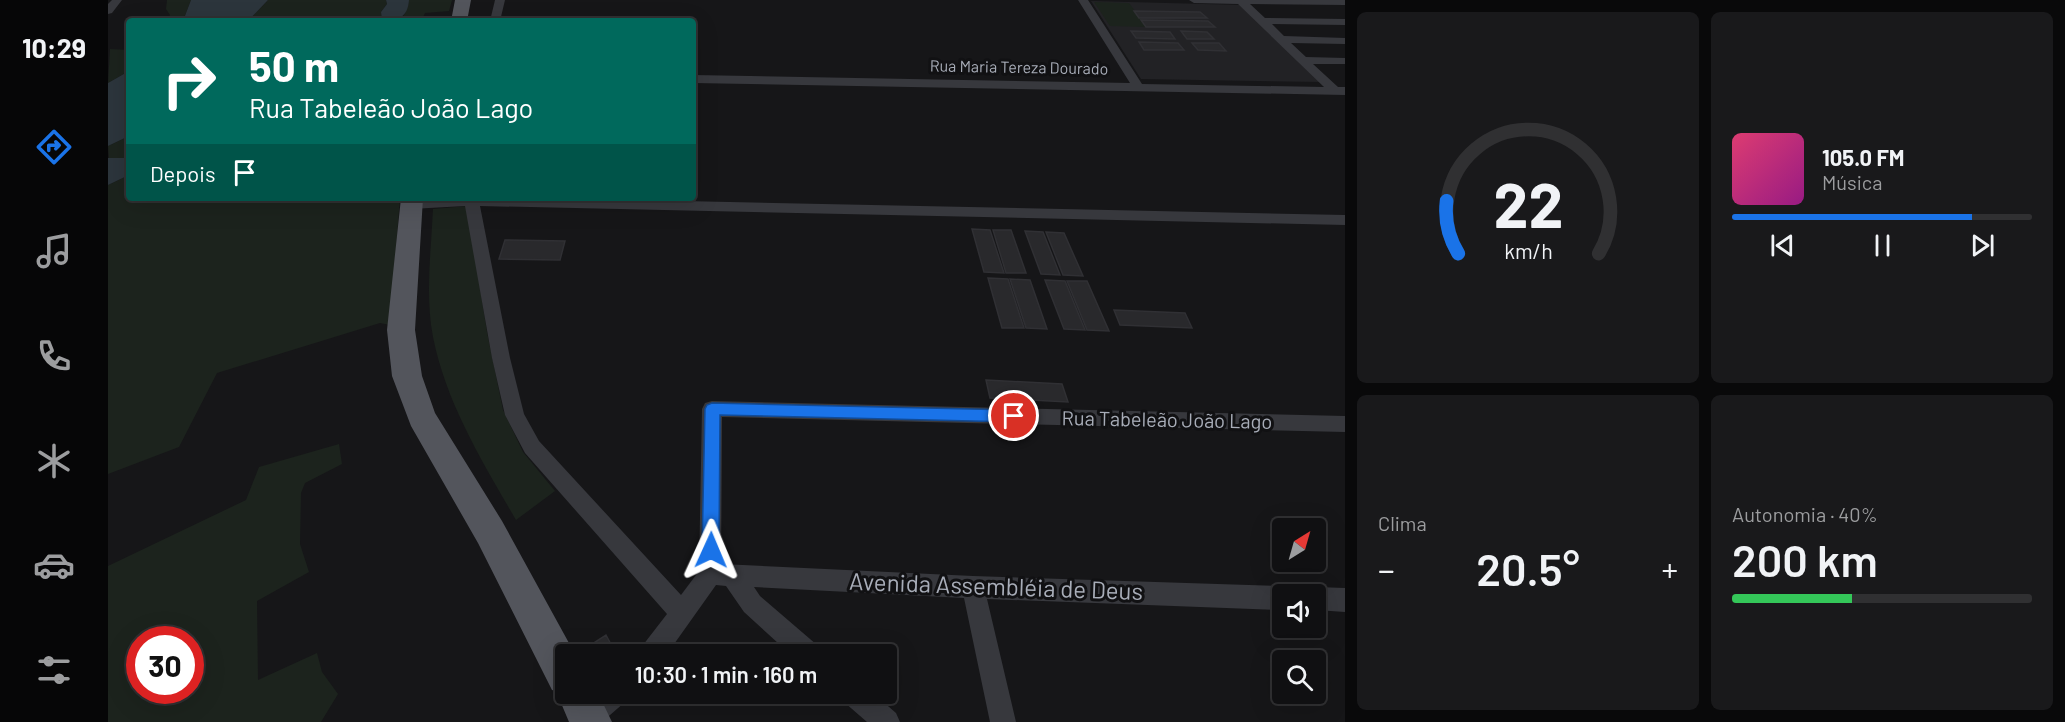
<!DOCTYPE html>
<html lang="pt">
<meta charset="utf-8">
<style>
body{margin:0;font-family:Barlow,sans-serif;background:#19191b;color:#f1f3f6;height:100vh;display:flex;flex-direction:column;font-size:22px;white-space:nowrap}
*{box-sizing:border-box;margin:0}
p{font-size:20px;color:#9c9d9f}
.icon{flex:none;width:33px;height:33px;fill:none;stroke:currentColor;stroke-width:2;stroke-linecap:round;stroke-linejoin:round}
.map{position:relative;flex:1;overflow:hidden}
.drawer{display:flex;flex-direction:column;gap:12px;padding:12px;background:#09090a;width:720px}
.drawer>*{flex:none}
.banner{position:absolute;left:18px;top:18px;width:570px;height:183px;border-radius:6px;box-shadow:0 6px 24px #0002,0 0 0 2px #303032;background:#00695c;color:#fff;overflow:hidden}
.needle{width:39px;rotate:37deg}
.fabs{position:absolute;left:1164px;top:518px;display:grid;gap:12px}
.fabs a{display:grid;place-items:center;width:54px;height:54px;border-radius:6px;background:#101012;box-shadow:0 6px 24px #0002,0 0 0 2px #303032;font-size:30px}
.speed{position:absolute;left:18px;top:626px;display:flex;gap:12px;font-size:30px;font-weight:700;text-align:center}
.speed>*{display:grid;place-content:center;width:78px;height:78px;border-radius:50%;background:#101012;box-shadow:0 6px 24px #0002,0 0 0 2px #303032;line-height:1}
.speed .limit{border:9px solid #d22;background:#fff;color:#111}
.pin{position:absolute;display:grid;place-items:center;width:51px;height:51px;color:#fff;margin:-26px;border:3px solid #fff;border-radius:50%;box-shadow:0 2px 6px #0007}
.me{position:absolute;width:66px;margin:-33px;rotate:1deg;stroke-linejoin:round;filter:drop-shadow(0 0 4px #0008)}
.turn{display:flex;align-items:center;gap:21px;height:126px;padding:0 24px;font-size:27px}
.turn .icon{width:78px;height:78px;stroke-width:2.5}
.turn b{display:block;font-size:42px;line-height:51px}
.then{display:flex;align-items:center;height:57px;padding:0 24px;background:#0003;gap:12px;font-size:22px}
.big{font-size:45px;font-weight:600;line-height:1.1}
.drawer .card{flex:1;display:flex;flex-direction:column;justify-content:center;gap:9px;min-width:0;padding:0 21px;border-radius:9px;background:#19191b}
.drawer .dial{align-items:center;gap:0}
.dial svg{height:156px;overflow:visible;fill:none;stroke:#303032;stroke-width:7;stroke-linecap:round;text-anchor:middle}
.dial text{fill:#f1f3f6;stroke:none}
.song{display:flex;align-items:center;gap:18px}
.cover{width:72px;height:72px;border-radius:9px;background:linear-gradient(135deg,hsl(340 70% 55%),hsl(310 70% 35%))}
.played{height:6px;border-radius:3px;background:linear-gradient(90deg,#1a73e8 80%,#303032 80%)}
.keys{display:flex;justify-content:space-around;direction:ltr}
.heat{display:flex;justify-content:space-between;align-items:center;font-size:33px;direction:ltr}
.charge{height:9px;border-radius:4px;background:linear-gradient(90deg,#34c759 40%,#303032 0)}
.drawer .tiles{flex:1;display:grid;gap:12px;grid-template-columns:repeat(2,1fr)}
.trip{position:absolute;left:447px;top:644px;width:342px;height:60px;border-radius:6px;background:#101012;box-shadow:0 6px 24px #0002,0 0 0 2px #303032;font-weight:600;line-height:60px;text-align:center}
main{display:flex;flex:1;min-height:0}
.menu{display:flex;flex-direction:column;width:108px;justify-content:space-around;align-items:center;background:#060607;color:#9c9d9f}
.menu .icon{width:42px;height:42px}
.menu .on{color:#1a73e8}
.menu b{font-size:27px;color:#f1f3f6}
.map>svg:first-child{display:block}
.built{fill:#222225}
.green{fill:#1c231d;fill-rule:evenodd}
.water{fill:#2c353c}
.building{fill:#29292c;stroke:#303034;stroke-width:1.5}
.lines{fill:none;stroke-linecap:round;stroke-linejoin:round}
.minor{fill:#37383d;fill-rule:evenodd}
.primary{fill:#53555c;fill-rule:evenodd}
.route{fill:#1a73e8;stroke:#114b97;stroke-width:1.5}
.labels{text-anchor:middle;stroke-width:6;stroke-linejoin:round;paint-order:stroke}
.far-street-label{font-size:16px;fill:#a8adb8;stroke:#111113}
.street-label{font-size:20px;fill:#a8adb8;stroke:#111113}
.near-street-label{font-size:24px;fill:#a8adb8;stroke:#111113}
</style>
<main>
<nav class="menu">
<b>10:29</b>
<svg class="icon on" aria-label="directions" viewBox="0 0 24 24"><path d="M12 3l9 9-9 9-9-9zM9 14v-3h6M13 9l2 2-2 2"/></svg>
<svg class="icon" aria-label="music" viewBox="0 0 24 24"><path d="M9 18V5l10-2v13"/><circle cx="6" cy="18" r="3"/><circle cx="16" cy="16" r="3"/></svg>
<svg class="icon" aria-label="phone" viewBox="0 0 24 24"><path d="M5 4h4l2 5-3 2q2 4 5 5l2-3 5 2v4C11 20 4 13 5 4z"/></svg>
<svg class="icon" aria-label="climate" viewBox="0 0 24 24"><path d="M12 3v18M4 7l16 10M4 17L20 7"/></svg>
<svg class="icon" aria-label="car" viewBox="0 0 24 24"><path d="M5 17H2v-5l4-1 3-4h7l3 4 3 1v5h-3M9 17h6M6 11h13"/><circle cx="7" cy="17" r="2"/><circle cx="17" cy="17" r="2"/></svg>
<svg class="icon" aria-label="filters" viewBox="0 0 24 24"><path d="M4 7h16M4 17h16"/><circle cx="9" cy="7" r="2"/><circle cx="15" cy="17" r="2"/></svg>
</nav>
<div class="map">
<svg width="1237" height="722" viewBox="0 0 1237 722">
<rect width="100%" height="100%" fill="#161618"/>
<path class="built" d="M983,1L1134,5L1214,82L1033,79Z"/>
<path class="green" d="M59,0H83L75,21H58L62,15L58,9Z
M160,0H278L279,4L273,12L274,21H140Z
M301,0H344L341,11L317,13L313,21H290C297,16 300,9 301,0Z
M986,2L1021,3L1039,27L1002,26Z
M2,49L21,50V71L0,83Z
M21,136V158L1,160L0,146Z
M21,175V198H292L282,325L272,323L109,373L71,447L0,474V185Z
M359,206L379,332L395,410L415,452L447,491L408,520C375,463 338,403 325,337C317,295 323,252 325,209Z
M231,444L234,464L197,483L193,493L192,544L201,572L149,601L150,680L209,653L214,672L230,694L213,722H0V566L138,500L151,467ZM32,639H82V690H32Z"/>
<path class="water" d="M83,0H160L140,21H75Z
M278,0H301C300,18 289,21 274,21L273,12L279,4Z
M21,71V136L0,146V83Z
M0,158H21V175L0,185Z"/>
<path class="building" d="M1026,11L1092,12L1099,18H1031Z
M1033,20L1100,21L1107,27H1038Z
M1023,31L1062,32L1067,39L1028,38Z
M1073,31L1099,32L1106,39H1079Z
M1031,42L1070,43L1076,50H1036Z
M1084,43H1111L1118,51L1090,50Z
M864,229L882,230L896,273L876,272Z
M885,230H903L918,273H898Z
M917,231L935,232L952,275L933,274Z
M938,232L956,233L975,276L955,275Z
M397,240L457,241L452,260L391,259Z
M880,278L900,279L916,328H894Z
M902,279L922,280L939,329L918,328Z
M937,280L957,281L977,330L956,329Z
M959,281H979L1001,331L979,330Z
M1006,310L1077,313L1084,328L1012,325Z
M878,380L954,384L960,402L882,398Z
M498,635L506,650L500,654H489L484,644Z"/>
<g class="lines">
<path class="minor" d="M4,0H14L4,13L0,14V4Z
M387,0H397L392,21H382Z
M970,0H980L1034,84L1216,87L1130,4L1086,3L1081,0H1237V5L1142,4L1157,18L1237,19V25L1164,24L1176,36L1237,38V44L1183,43L1198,57L1237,58V64H1205L1230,87H1237V95L585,83V75L1022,83Z
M331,198H436L1237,215V225L372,206L402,358L416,414L431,441L573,595L591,571L594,409L597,403L604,401L1237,416V432L614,417L613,564L865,576L1174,586L1182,590L1184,594H1174V610L879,599L908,722H882L856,598L646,587L652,596L709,645L712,654H682L636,612L618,586L608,585L559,654H532L535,645L559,614L417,453L397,415L384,358L357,206L303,209L296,204L303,199Z
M1208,587L1237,588V612L1208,610V594H1198L1200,591Z
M488,693H521L517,702L494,722H471L468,716L472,707Z
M732,693H765L788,713L792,722H759L736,702Z"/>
<path class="primary" d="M347,0H363L359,21H343Z
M293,198H315L307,330L314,376L327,413L394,521L467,654H458V693H490L504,722H461L448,691L444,690L370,543L303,426L284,376L279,330Z"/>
</g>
<path class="route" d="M604,403L906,410L911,412L913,416L911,421L906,422L612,415L611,550L608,556L603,558L597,556L594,550L597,409L599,405Z"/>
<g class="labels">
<g class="far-street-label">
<text transform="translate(911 67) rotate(1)" y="6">Rua Maria Tereza Dourado</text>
</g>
<g class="street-label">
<text transform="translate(1059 420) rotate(1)" y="7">Rua Tabeleão João Lago</text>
</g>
<g class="near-street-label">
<text transform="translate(888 587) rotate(2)" y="8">Avenida Assembléia de Deus</text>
</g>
</g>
</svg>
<div class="fabs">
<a><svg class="needle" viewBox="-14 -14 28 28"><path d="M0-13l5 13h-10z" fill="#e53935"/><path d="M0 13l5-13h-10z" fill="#9c9d9f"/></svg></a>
<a><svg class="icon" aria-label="sound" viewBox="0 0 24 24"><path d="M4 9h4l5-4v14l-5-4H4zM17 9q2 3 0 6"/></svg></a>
<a><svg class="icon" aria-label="search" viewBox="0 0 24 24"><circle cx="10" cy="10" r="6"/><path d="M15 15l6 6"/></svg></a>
</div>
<div class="speed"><div class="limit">30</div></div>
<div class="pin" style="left:906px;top:416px;background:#d93025"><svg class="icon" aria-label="arrive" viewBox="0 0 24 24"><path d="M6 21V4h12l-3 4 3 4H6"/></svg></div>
<svg class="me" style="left:603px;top:550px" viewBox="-20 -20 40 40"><path d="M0-17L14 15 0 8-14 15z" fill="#1a73e8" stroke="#fff" stroke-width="4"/></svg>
<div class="trip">10:30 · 1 min · 160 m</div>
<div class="banner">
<div class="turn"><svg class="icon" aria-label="right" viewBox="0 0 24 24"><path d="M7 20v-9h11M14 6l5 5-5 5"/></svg><div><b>50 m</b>Rua Tabeleão João Lago</div></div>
<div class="then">Depois<svg class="icon" aria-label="arrive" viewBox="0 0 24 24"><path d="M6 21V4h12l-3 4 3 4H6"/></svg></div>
</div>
</div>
<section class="drawer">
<div class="tiles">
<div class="card dial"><svg viewBox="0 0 100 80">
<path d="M14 69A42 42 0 1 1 86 69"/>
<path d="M14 69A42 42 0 0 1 8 42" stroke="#1a73e8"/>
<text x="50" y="56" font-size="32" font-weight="700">22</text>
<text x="50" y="72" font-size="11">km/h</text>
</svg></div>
<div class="card">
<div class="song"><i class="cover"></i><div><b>105.0 FM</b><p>Música</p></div></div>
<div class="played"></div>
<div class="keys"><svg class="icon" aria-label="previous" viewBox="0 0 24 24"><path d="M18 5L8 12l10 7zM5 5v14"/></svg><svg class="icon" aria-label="pause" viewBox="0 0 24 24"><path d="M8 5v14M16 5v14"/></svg><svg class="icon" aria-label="next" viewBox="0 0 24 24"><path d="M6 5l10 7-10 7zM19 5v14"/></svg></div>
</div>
<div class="card"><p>Clima</p>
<div class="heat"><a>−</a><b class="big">20.5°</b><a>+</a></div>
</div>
<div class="card"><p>Autonomia · 40%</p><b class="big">200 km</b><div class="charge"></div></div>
</div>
</section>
</main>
